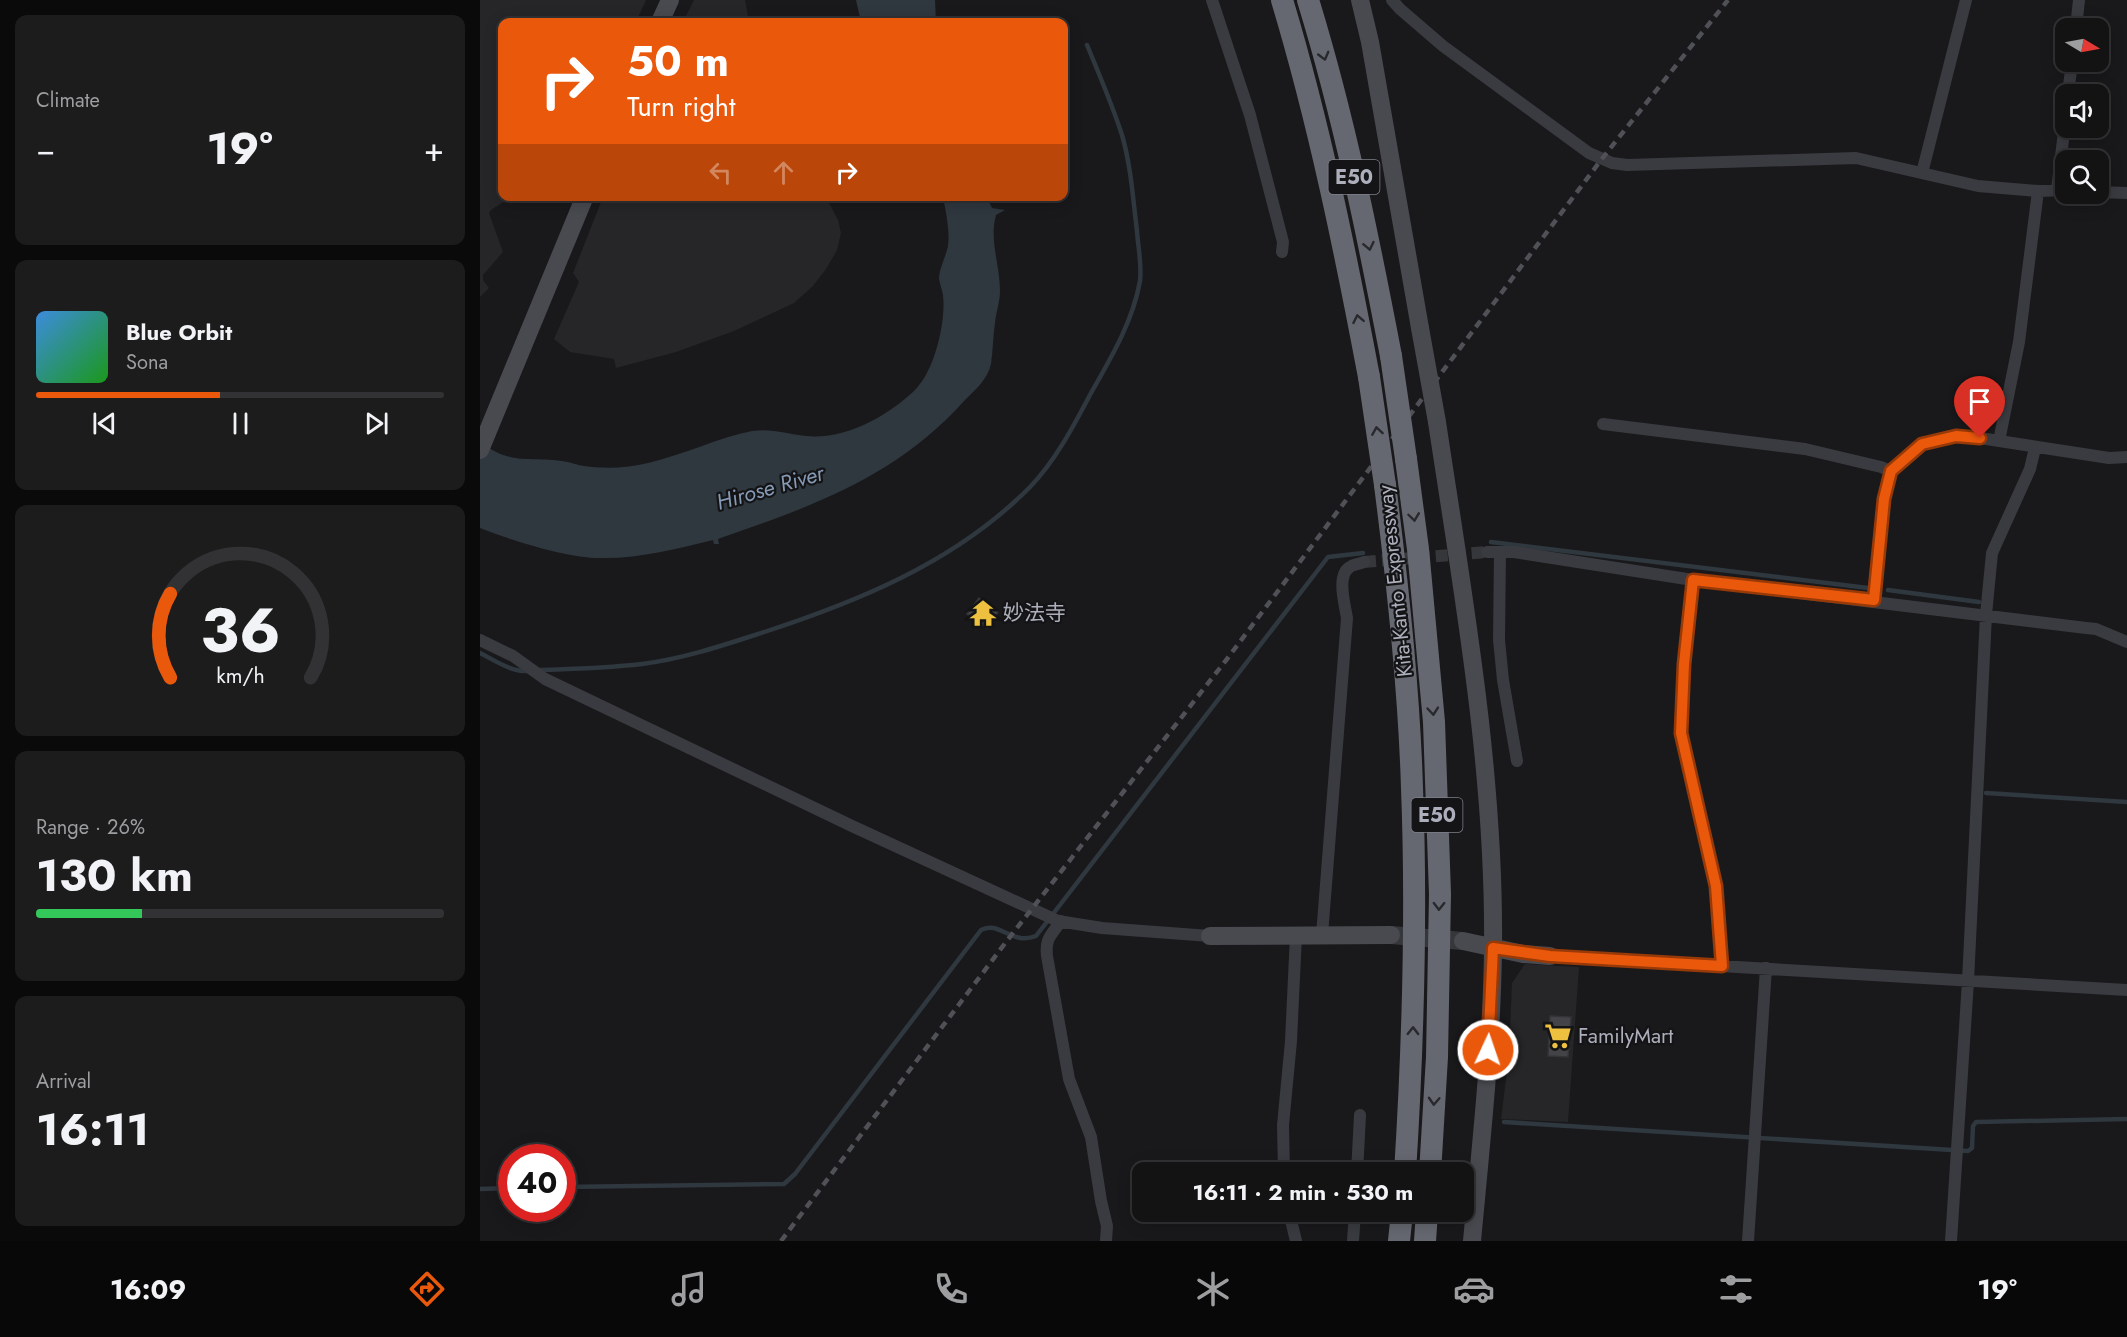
<!DOCTYPE html>
<meta charset="utf-8">
<style>
body{margin:0;font-family:Jost,"Noto Sans JP",sans-serif;background:#1c1c1d;color:#f1f3f6;height:100vh;display:flex;flex-direction:column;font-size:22px;white-space:nowrap}
*{box-sizing:border-box;margin:0}
p{font-size:20px;color:#9d9ea0}
.icon{flex:none;width:33px;height:33px;fill:none;stroke:currentColor;stroke-width:2;stroke-linecap:round;stroke-linejoin:round}
.map{position:relative;flex:1;overflow:hidden}
.side{display:flex;flex-direction:column;gap:15px;padding:15px;background:#0a0a0b;width:480px}
.side>*{flex:none}
.hud{position:absolute;left:18px;top:18px;width:570px;height:183px;border-radius:12px;box-shadow:0 3px 15px #0003,0 0 0 2px #323234;background:#ea580c;color:#fff;overflow:hidden}
.needle{width:39px;rotate:100deg}
.fabs{position:absolute;left:1575px;top:18px;display:grid;gap:12px}
.fabs a{display:grid;place-items:center;width:54px;height:54px;border-radius:12px;background:#131314;box-shadow:0 3px 15px #0003,0 0 0 2px #323234;font-size:30px}
.speed{position:absolute;left:18px;top:1144px;display:flex;gap:12px;font-size:30px;font-weight:700;text-align:center}
.speed>*{display:grid;place-content:center;width:78px;height:78px;border-radius:50%;background:#131314;box-shadow:0 3px 15px #0003,0 0 0 2px #323234;line-height:1}
.speed .limit{border:9px solid #d22;background:#fff;color:#111}
.pin{position:absolute;display:grid;place-items:center;width:51px;height:51px;color:#fff;margin:-62px -26px;border-radius:50% 50% 50% 0;rotate:-45deg;box-shadow:0 0 6px #0007}
.pin .icon{rotate:45deg}
.me{position:absolute;width:66px;margin:-33px;rotate:3deg;stroke-linejoin:round;filter:drop-shadow(0 0 4px #0008)}
.turn{display:flex;align-items:center;gap:21px;height:126px;padding:0 30px;font-size:27px}
.turn .icon{width:78px;height:78px;stroke-width:2.5}
.turn b{display:block;font-size:42px;line-height:51px}
.lanes{display:flex;align-items:center;height:57px;padding:0 30px;background:#0003;justify-content:center;gap:30px;direction:ltr}
.lanes .off{opacity:.35}
.big{font-size:45px;font-weight:700;line-height:1.1}
.side .widget{flex:1;display:flex;flex-direction:column;justify-content:center;gap:9px;min-width:0;padding:0 21px;border-radius:12px;background:#1c1c1d}
.side .dial{align-items:center;gap:0}
.dial svg{height:156px;overflow:visible;fill:none;stroke:#323234;stroke-width:7;stroke-linecap:round;text-anchor:middle}
.dial text{fill:#f1f3f6;stroke:none}
.song{display:flex;align-items:center;gap:18px}
.cover{width:72px;height:72px;border-radius:9px;background:linear-gradient(135deg,hsl(210 70% 55%),hsl(120 70% 35%))}
.played{height:6px;border-radius:3px;background:linear-gradient(90deg,#ea580c 45%,#323234 45%)}
.keys{display:flex;justify-content:space-around;direction:ltr}
.heat{display:flex;justify-content:space-between;align-items:center;font-size:33px;direction:ltr}
.charge{height:9px;border-radius:4px;background:linear-gradient(90deg,#34c759 26%,#323234 0)}
.trip{position:absolute;left:652px;top:1162px;width:342px;height:60px;border-radius:12px;background:#131314;box-shadow:0 3px 15px #0003,0 0 0 2px #323234;font-weight:700;line-height:60px;text-align:center}
.tab-bar{display:flex;height:96px;justify-content:space-around;align-items:center;background:#080808;color:#9d9ea0}
.tab-bar .icon{width:42px;height:42px}
.tab-bar .on{color:#ea580c}
.tab-bar b{font-size:27px;color:#f1f3f6}
main{display:flex;flex:1;min-height:0}
.map>svg:first-child{display:block}
.built{fill:#262528}
.water{fill:#2f373f}
.lines{fill:none;stroke-linecap:round;stroke-linejoin:round}
.stream{stroke:#2f373f;stroke-width:4.5}
.building{fill:#444448;stroke:#343337;stroke-width:1.5}
.street-tunnel{stroke:#36373b;stroke-width:12;stroke-dasharray:12 6;stroke-linecap:butt}
.secondary-tunnel{stroke:#36373b;stroke-width:18;stroke-dasharray:18 9;stroke-linecap:butt}
.street{stroke:#3a3b40;stroke-width:12}
.secondary{stroke:#484a50;stroke-width:18}
.highway{stroke:#666871;stroke-width:22}
.rail{stroke:#4f5157;stroke-width:4.5;stroke-dasharray:8 6;stroke-linecap:butt}
.secondary-bridge{stroke:#484a50;stroke-width:18}
.highway-bridge{stroke:#666871;stroke-width:22}
.oneway{stroke:#28292d}
.route-casing{stroke:#983908;stroke-width:15}
.route{stroke:#ea580c;stroke-width:10}
.labels{text-anchor:middle;stroke-width:4.5;stroke-linejoin:round;paint-order:stroke}
.shield{fill:#141416;stroke:#7e808a;stroke-width:1.5}
.shield-label{font-size:20px;font-weight:bold;fill:#acafbb}
.street-label{font-size:21px;fill:#acafbb;stroke:#141416}
.poi-label{font-size:21px;fill:#acafbb;stroke:#141416;text-anchor:start}
.water-label{font-size:22px;font-style:italic;fill:#859ab4;stroke:#141416}
</style>
<main>
<section class="side">
<div class="widget"><p>Climate</p>
<div class="heat"><a>−</a><b class="big">19°</b><a>+</a></div>
</div>
<div class="widget">
<div class="song"><i class="cover"></i><div><b>Blue Orbit</b><p>Sona</p></div></div>
<div class="played"></div>
<div class="keys"><svg class="icon" aria-label="previous" viewBox="0 0 24 24"><path d="M18 5L8 12l10 7zM5 5v14"/></svg><svg class="icon" aria-label="pause" viewBox="0 0 24 24"><path d="M8 5v14M16 5v14"/></svg><svg class="icon" aria-label="next" viewBox="0 0 24 24"><path d="M6 5l10 7-10 7zM19 5v14"/></svg></div>
</div>
<div class="widget dial"><svg viewBox="0 0 100 80">
<path d="M14 69A42 42 0 1 1 86 69"/>
<path d="M14 69A42 42 0 0 1 14 26" stroke="#ea580c"/>
<text x="50" y="56" font-size="32" font-weight="700">36</text>
<text x="50" y="72" font-size="11">km/h</text>
</svg></div>
<div class="widget"><p>Range · 26%</p><b class="big">130 km</b><div class="charge"></div></div>
<div class="widget"><p>Arrival</p><b class="big">16:11</b></div>
</section>
<div class="map">
<svg width="1647" height="1241" viewBox="0 0 1647 1241">
<rect width="100%" height="100%" fill="#19191b"/>
<path class="built" d="M0,0H166L156,22H22V196L31,197L11,210L9,213L23,252L3,275V280L9,288L0,297Z
M214,0H265L269,22H203Z
M123,197H346L358,220L361,233L357,250L346,269L333,286L314,303L254,331L196,352L136,368L134,359L90,352L74,339L99,282L93,273Z
M1045,964L1099,967L1088,1122L1021,1119L1029,1055L1032,983Z"/>
<path class="water" d="M376,0H455L456,22H381Z
M463,197H507L512,208L525,210L516,215C509,240 520,265 520,291C520,302 516,312 515,323C513,336 513,350 511,364C508,379 495,390 485,400C416,477 333,506 238,539L239,544H234L233,540C196,549 158,559 120,558C87,558 30,540 0,528V442C33,466 46,456 82,461C90,462 97,465 104,466C125,469 148,468 168,463C203,455 237,438 272,431C292,428 307,434 326,436C366,440 408,416 436,389C455,369 466,322 463,295C462,289 459,282 459,277C460,267 466,256 468,246C470,230 466,213 463,197Z"/>
<g class="lines">
<path class="stream" d="M1011,542L1388,588
M1408,590L1499,602
M0,653C16,661 31,672 48,671
M60,670C93,669 128,668 162,664C201,659 238,647 275,635C375,603 475,563 550,487C576,460 594,425 611,393C631,358 653,321 660,281C662,265 658,247 657,231C653,199 651,166 642,135C632,104 619,74 607,45
M1506,793L1647,802
M1024,1122L1488,1151L1492,1148L1493,1126L1496,1122L1647,1119
M82,1187L304,1184L315,1174L501,930C519,920 532,946 556,936L848,557L883,553
M0,1189L32,1188"/>
</g>
<path class="building" d="M499,598L518,612L507,628L487,614Z
M1070,1016L1091,1017L1088,1057L1068,1056Z"/>
<g class="lines">
<path class="street-tunnel" d="M884,562L1007,552"/>
<path class="secondary-tunnel" d="M911,935L983,941"/>
<path class="street" d="M732,0L770,115L803,242L802,252
M912,0L920,9L963,46L1109,153L1132,163L1147,165L1376,158L1498,186L1558,191L1586,190
M1596,28L1599,0
M1588,94L1592,62
M1442,173L1486,0
M1577,190L1586,115
M1618,192L1647,193
M1123,424L1325,449L1401,467L1411,471
M1519,441L1539,342L1558,191
M1007,552H1034L1213,580L1606,628L1616,629L1647,642
M1020,552L1019,640L1023,680L1037,761
M1213,580L1205,664L1201,733L1236,886L1242,966
M1394,600L1407,482L1411,471L1442,444L1476,436L1500,438L1629,458L1647,457
M0,640L33,656L65,679L372,826L578,921L622,928L730,936
M581,921C571,936 565,938 567,956L589,1079L611,1137L621,1201L627,1226L626,1241
M842,935L867,618C865,605 856,575 870,567C873,564 880,564 884,562
M1070,956L1647,990
M804,1173L803,1125L811,1041L816,935
M877,1173L880,1115
M809,1212L816,1241
M873,1241L875,1212
M1268,1241L1286,968
M1471,1241L1488,981L1506,615L1512,553L1550,469L1555,448"/>
<path class="secondary" d="M880,0L890,42L940,328
M180,22L190,0
M957,422C983,595 1015,772 1013,948C1012,1045 1001,1144 992,1241
M0,450L105,196
M730,936L911,935
M983,941L1043,954L1070,956"/>
<path class="highway" d="M802,0C839,123 865,250 889,377
M828,0C864,117 888,236 911,356
M926,459L938,549L954,722L960,894L957,1057L950,1173
M905,485C918,586 929,687 932,788C937,916 933,1045 925,1173
M919,1241L922,1212
M945,1241L947,1212"/>
<path class="rail" d="M301,1241L526,942L747,659L1121,160L1248,0"/>
<path class="secondary-bridge" d="M940,328L957,422"/>
<path class="highway-bridge" d="M911,356L926,459
M889,377L905,485"/>
</g>
<defs><path id="oneway-chevron" d="M-2-3.5L2.5 0L-2 3.5" fill="none" stroke-width="1.6" stroke-linecap="round" stroke-linejoin="round" transform="scale(1.5)"/></defs>
<g class="oneway">
<use href="#oneway-chevron" transform="translate(844 56) rotate(75)"/>
<use href="#oneway-chevron" transform="translate(889 246) rotate(78)"/>
<use href="#oneway-chevron" transform="translate(878 319) rotate(-101)"/>
<use href="#oneway-chevron" transform="translate(897 431) rotate(-99)"/>
<use href="#oneway-chevron" transform="translate(934 517) rotate(82)"/>
<use href="#oneway-chevron" transform="translate(953 711) rotate(85)"/>
<use href="#oneway-chevron" transform="translate(959 906) rotate(91)"/>
<use href="#oneway-chevron" transform="translate(933 1031) rotate(-89)"/>
<use href="#oneway-chevron" transform="translate(954 1101) rotate(93)"/>
</g>
<g class="lines">
<defs>
<path id="route" d="M1008,1050L1013,948L1070,956L1242,966L1236,886L1201,733L1204,664L1213,580L1394,600L1404,499L1411,471L1442,444L1476,436L1500,438"/>
</defs>
<use href="#route" class="route-casing"/>
<use href="#route" class="route"/>
</g>
<defs>
<symbol id="temple-bare" viewBox="-9 -9 18 18"><path d="M0-6L5-2H3V0L6.5 2.5H4V6H1.5V3h-3V6H-4V2.5H-6.5L-3 0V-2H-5Z" fill="#edc13f" stroke="#141416" stroke-width="2.5" paint-order="stroke"/></symbol>
<symbol id="supermarket-bare" viewBox="-9 -9 18 18"><path d="M-6-5.5h2.5l.6 2H6L4.5 2H-2.5L-4.4-4H-6ZM-1.5 3.2a1.3 1.3 0 1 0 .1 0ZM3 3.2a1.3 1.3 0 1 0 .1 0Z" fill="#edc13f" stroke="#141416" stroke-width="2.5" paint-order="stroke"/></symbol>
</defs>
<g fill-rule="evenodd">
<use href="#temple-bare" x="484" y="594" width="38" height="38"/>
<use href="#supermarket-bare" x="1059" y="1017" width="38" height="38"/>
</g>
<g class="labels">
<g class="shield">
<rect x="848.5" y="160" width="51" height="34" rx="4.5"/>
<rect x="931.5" y="798" width="51" height="34" rx="4.5"/>
</g>
<g class="shield-label">
<text x="874" y="184">E50</text>
<text x="957" y="822">E50</text>
</g>
<g class="street-label">
<text transform="translate(915 581) rotate(-96)" y="7">Kita-Kanto Expressway</text>
</g>
<g class="poi-label">
<text x="523" y="620">妙法寺</text>
<text x="1098" y="1043">FamilyMart</text>
</g>
<g class="water-label">
<text transform="translate(290 487) rotate(-16)" y="8">Hirose River</text>
</g>
</g>
</svg>
<div class="fabs">
<a><svg class="needle" viewBox="-14 -14 28 28"><path d="M0-13l5 13h-10z" fill="#e53935"/><path d="M0 13l5-13h-10z" fill="#9d9ea0"/></svg></a>
<a><svg class="icon" aria-label="sound" viewBox="0 0 24 24"><path d="M4 9h4l5-4v14l-5-4H4zM17 9q2 3 0 6"/></svg></a>
<a><svg class="icon" aria-label="search" viewBox="0 0 24 24"><circle cx="10" cy="10" r="6"/><path d="M15 15l6 6"/></svg></a>
</div>
<div class="speed"><div class="limit">40</div></div>
<div class="pin" style="left:1500px;top:438px;background:#d93025"><svg class="icon" aria-label="arrive" viewBox="0 0 24 24"><path d="M6 21V4h12l-3 4 3 4H6"/></svg></div>
<svg class="me" style="left:1008px;top:1050px" viewBox="-20 -20 40 40"><circle r="17" fill="#ea580c" stroke="#fff" stroke-width="3"/><path d="M0-11L8 9 0 5-8 9z" fill="#fff"/></svg>
<div class="trip">16:11 · 2 min · 530 m</div>
<div class="hud">
<div class="turn"><svg class="icon" aria-label="right" viewBox="0 0 24 24"><path d="M7 20v-9h11M14 6l5 5-5 5"/></svg><div><b>50 m</b>Turn right</div></div>
<div class="lanes"><svg class="icon off" aria-label="left" viewBox="0 0 24 24"><path d="M17 20v-9H6M10 6l-5 5 5 5"/></svg><svg class="icon off" aria-label="ahead" viewBox="0 0 24 24"><path d="M12 20V5M6 11l6-6 6 6"/></svg><svg class="icon" aria-label="right" viewBox="0 0 24 24"><path d="M7 20v-9h11M14 6l5 5-5 5"/></svg></div>
</div>
</div>
</main>
<nav class="tab-bar">
<b>16:09</b>
<svg class="icon on" aria-label="directions" viewBox="0 0 24 24"><path d="M12 3l9 9-9 9-9-9zM9 14v-3h6M13 9l2 2-2 2"/></svg>
<svg class="icon" aria-label="music" viewBox="0 0 24 24"><path d="M9 18V5l10-2v13"/><circle cx="6" cy="18" r="3"/><circle cx="16" cy="16" r="3"/></svg>
<svg class="icon" aria-label="phone" viewBox="0 0 24 24"><path d="M5 4h4l2 5-3 2q2 4 5 5l2-3 5 2v4C11 20 4 13 5 4z"/></svg>
<svg class="icon" aria-label="climate" viewBox="0 0 24 24"><path d="M12 3v18M4 7l16 10M4 17L20 7"/></svg>
<svg class="icon" aria-label="car" viewBox="0 0 24 24"><path d="M5 17H2v-5l4-1 3-4h7l3 4 3 1v5h-3M9 17h6M6 11h13"/><circle cx="7" cy="17" r="2"/><circle cx="17" cy="17" r="2"/></svg>
<svg class="icon" aria-label="filters" viewBox="0 0 24 24"><path d="M4 7h16M4 17h16"/><circle cx="9" cy="7" r="2"/><circle cx="15" cy="17" r="2"/></svg>
<b>19°</b>
</nav>
